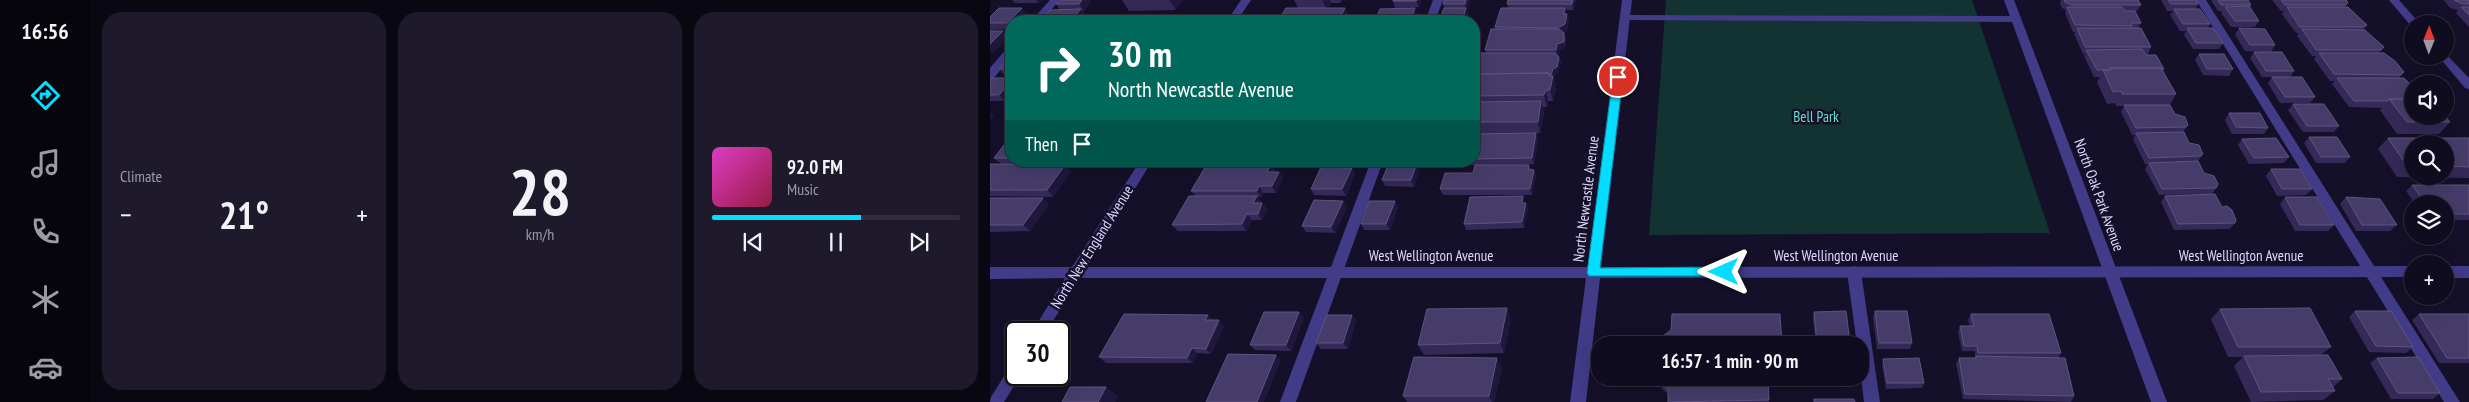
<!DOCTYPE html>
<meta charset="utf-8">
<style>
body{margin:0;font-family:"PT Sans Narrow",sans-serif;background:#1e1a2c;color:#f1f3f6;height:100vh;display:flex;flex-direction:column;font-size:19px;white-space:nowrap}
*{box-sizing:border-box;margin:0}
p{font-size:16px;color:#9c9ba4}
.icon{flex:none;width:28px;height:28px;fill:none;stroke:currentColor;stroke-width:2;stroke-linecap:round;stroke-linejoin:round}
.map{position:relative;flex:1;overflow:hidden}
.panel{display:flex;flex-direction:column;gap:12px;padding:12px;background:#090711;width:900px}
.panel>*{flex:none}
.hud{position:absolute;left:15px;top:15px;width:475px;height:152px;border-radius:20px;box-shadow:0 5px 20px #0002,0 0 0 1px #302c3d;background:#00695c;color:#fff;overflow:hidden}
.needle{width:32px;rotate:1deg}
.fabs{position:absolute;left:1414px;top:15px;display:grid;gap:10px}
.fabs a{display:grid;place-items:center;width:50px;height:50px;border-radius:50%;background:#100c1f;box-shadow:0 5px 20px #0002,0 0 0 1px #302c3d;font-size:25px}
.speed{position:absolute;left:15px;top:321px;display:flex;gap:10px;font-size:25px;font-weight:700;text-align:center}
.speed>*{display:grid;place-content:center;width:65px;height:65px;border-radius:50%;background:#100c1f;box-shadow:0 5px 20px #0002,0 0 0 1px #302c3d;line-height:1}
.speed .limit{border:2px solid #111;border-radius:8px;background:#fff;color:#111}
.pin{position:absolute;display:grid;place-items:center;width:42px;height:42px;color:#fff;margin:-21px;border:2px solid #fff;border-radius:50%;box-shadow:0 1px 5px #0007}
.me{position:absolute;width:55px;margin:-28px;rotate:270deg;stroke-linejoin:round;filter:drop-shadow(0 0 4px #0008)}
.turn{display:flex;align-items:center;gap:18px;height:105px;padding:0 20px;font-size:22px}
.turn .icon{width:65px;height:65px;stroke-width:2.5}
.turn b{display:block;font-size:35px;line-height:42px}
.then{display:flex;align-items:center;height:48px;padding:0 20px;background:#0003;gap:10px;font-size:19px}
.big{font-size:38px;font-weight:700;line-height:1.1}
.panel .card{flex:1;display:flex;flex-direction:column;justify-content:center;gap:8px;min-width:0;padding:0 18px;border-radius:20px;background:#1e1a2c}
.panel .dial{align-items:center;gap:0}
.dial b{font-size:65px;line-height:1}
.song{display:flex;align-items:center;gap:15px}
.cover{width:60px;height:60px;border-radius:8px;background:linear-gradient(135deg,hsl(310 70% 55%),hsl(340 70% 35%))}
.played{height:5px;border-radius:2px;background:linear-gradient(90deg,#04ddff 60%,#302c3d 60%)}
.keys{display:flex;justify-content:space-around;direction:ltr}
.heat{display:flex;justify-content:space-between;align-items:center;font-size:28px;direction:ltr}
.panel .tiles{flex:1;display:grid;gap:12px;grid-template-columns:repeat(3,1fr)}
.trip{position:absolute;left:601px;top:336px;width:278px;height:50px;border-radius:20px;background:#100c1f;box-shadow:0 5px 20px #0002,0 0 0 1px #302c3d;font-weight:700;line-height:50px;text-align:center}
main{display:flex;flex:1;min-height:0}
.dock{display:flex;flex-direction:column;width:90px;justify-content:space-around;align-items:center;background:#06050c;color:#9c9ba4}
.dock .icon{width:35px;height:35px}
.dock .current{color:#04ddff}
.dock b{font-size:22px;color:#f1f3f6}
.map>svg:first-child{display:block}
.green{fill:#133333}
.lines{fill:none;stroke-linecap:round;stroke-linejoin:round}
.service{fill:#413b88;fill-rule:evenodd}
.minor{fill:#413b88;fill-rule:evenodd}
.tertiary{fill:#413b88;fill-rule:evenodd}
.wall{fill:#342957;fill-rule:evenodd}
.shaded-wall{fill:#20173d}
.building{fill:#463c69;stroke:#5e5480}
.route{fill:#04ddff;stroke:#0390a6}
.labels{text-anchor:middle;stroke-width:5;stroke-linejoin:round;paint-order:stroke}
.park-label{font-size:15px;fill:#62e1c6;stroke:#151029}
.street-label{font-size:15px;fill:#ded8ff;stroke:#151029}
</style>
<main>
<nav class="dock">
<b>16:56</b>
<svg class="icon current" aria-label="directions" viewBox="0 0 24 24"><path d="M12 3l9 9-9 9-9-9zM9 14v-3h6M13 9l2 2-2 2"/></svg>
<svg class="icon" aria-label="music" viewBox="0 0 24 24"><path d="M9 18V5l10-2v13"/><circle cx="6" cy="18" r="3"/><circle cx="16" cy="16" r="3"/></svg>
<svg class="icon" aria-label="phone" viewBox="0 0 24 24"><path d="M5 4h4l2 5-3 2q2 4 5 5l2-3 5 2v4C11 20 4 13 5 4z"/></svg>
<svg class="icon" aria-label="climate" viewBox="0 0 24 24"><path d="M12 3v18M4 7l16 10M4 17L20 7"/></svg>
<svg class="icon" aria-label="car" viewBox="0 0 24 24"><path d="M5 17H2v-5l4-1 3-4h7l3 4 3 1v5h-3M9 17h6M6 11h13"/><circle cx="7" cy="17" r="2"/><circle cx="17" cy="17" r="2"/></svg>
</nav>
<section class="panel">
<div class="tiles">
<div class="card"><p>Climate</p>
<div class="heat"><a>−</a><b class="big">21°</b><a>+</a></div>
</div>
<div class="card dial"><b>28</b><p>km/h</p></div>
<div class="card">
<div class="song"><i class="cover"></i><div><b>92.0 FM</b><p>Music</p></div></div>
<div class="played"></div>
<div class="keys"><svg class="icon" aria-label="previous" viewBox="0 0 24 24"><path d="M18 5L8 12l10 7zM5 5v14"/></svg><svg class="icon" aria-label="pause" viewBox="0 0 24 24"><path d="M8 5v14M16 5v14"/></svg><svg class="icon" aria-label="next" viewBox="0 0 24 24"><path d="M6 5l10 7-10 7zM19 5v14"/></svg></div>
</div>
</div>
</section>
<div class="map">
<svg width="1479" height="402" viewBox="0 0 1479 402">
<rect width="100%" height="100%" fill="#151029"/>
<path class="green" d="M676,0H982L1060,233L659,235Z"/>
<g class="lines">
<path class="service" d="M60,0H70L51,21H41Z
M443,0H453L445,21H435Z
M1206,0H1216L1470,402H1454Z
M635,15L1026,16L1031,19L1026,22L631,20L630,18Z
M21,47V57L4,78L0,79V68L17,48Z
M381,161H393L306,402H290Z
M864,266L869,268L871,272L890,402H874L870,368V345H867L857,272L859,268Z"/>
<path class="minor" d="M251,0H261L247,21H237Z
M632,0H642L611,267L1422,266V277L610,278L596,402H580L596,278H90L56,332H42L75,278L0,279V267H82L150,161H162L97,267H598Z
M1399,0H1409L1430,24H1422L1421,26Z
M1455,53L1479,78V89L1475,88L1448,56H1455Z
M1455,266H1479V278H1455Z
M26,363V375H31L14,402H0L1,397L21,365Z"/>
<path class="tertiary" d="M1014,0H1024L1177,402H1161Z"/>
</g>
<path class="wall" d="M22,0H52L48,3H25Z
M132,0H193L186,10L139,11Z
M304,0H352L350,3H341L338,8H355L358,15L354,21H288L308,8Z
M403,0H431L429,7L405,8L403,1Z
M454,0H479L477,10L478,14L476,21H449L454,8L453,4Z
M518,0H586L583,10H575L579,20L577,31L574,32L576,39L575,48L569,51L568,55L569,57L571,63L568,73L564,76V77L566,87L563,101H558L557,107H553L554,113L550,133H546L548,140L544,164L487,165H539L540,170H544L546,176L542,195H453L450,189L483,173L485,165H476L474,161H484V134H486L484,128V116L486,107H485L484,103V87L485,82H484V53H496L495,50L505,29V27L518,8L517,4Z
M1071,0H1148L1151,5L1147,11H1144L1151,23L1148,28L1161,47L1158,54H1155L1174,69L1173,71L1186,94L1180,105L1185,114L1198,125L1193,132L1199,143L1213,154L1208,161L1214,173L1226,188L1222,194L1169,195L1155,169L1158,164H1155L1143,139L1145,135H1142L1131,112L1134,106H1126L1125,103L1117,104L1107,82L1110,77H1104L1094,56L1095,54H1093L1084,34L1086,32H1083L1075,13L1076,10L1072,8L1070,3Z
M1171,0H1206L1208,4L1206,9L1220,24L1218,28L1233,43L1229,49H1203L1194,35L1196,31H1190L1180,15L1183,11H1177Z
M1221,0H1258L1261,5L1260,7L1269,21L1265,27H1241L1231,13L1232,11H1228Z
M1282,0H1356L1358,2L1355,7L1377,25L1373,30L1394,47L1389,53L1414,72L1409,78L1422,116L1460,122L1449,134H1407L1390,110L1392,108L1359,107L1342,84L1345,81H1340L1324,59L1326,56H1322L1307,36L1309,33H1306L1292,14L1294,11H1291Z
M1454,0H1479V27L1466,13L1468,10L1460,8Z
M101,1L94,11H92L96,16L92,20L70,10L66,4Z
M37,15L21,21V29L0,30V17Z
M1249,28L1285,45L1281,52L1304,71L1300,77L1325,97L1320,103H1290L1278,83L1282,77H1272L1260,58L1264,52H1278L1255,51L1245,35Z
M1209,54L1243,69L1239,76L1213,75L1205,60Z
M21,55V75H14L9,69Z
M0,78H21V94L15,101H0Z
M1303,104L1349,126L1344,132H1313L1298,110Z
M1239,113L1278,128L1274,134H1242L1235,120Z
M21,136V161H89L86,165H75L81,171L63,197L0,196V164L60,165L11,164L4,158Z
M1319,137L1360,157L1355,163H1326L1314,143Z
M1398,138H1479V178L1407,177L1388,149ZM1422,144H1455V176H1422Z
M1252,139L1299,157L1294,163L1259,164L1248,145Z
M222,161H305L304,163H293L291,165H282L285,171V172H289L293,178L286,193H273L271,197H267L277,209L272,220H262L256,231H188L182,225L206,196L201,191L224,164Z
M338,161H371L370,164H339Z
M1281,169L1322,189L1316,195L1287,196L1276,176Z
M430,170L424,187L395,186L392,180Z
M365,174L356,196L324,195L321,189Z
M1422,185H1479V220H1455V204H1425L1416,191Z
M1175,196L1245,223L1240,229L1184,230L1171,202Z
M1295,197L1344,225L1338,231H1305L1290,204Z
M1356,197L1407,225L1400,231H1366L1350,204Z
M0,198H53L59,204L40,231L0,232Z
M353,201L357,207L345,233L316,232L312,226Z
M405,201L408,207L400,230H374L371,224Z
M535,203L538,209L534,228L476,230L474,224Z
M1230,309L1341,347L1331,355L1352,379L1343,387L1345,391L1333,400L1261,402L1244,366L1253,357H1238L1221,319Z
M885,311L922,343L920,349H887L883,317Z
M1365,311L1423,347L1416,353L1379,352L1359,317Z
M309,312L314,318L301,351L265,350L260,345Z
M824,312L860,343V345H826L823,318Z
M981,314L1071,353L1068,358L1084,396L1081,402L973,399L966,364L969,358H985V351H972L968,332L970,326H980L978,320Z
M1429,314H1479V363H1449L1422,320Z
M362,315L366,320L358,349H331L326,343Z
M521,318L514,353L434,355L428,345Z
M223,320L234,326L221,354L207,353L203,363H116L109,357Z
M1387,358L1450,393L1443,399H1401L1380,363Z
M893,359L934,383L932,388L896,389L892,365Z
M512,368L504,402H417L413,396Z
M824,378H860L859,384H824Z
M671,383L779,400V402H678V394L672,389Z"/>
<path class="shaded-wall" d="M46,0H52L48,3Z
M92,0H100L101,1L94,11L89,4Z
M179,0H193L186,10Z
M332,0H340L341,3L337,10Z
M427,0H431L429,7L426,1Z
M476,0H479V1L477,10L478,14L476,21H472L476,8L475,4Z
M583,0H586L583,10L582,4Z
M32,8L37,15L30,21H21V27L17,23Z
M355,8L358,15L354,21H348Z
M425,8L428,15L425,21H420Z
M91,9L96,16L92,20L93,21H86L85,16Z
M577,14L579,20L577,31L570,34L568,28Z
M13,31L18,38L2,54L0,51V44Z
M574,33L576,39L575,48L569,51L567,57L566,50L567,44Z
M569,57L571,63L568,73L564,76V77L566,87L563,101L560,90L559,73L562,84V80L561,75L563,69Z
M21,81V94L15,101L9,95Z
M556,90L558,101L557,107L554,95Z
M551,101L554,113L550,133L548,122Z
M0,112L4,116L0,120Z
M546,133L548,140L544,164L542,158Z
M82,161H89L86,165Z
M289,161H292L293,163L291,165Z
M427,163L430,170L424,187L421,180Z
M281,164L285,171L281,178L277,172Z
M75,165L81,171L63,197L57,190Z
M362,168L365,174L356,196L352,189Z
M544,170L546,176L542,195L540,189Z
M289,172L293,178L286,193L282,186Z
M269,186L273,193L271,197L267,191Z
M267,196L271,203H263Z
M533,196L535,203H532Z
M53,198L59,204L40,231L33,225Z
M353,201L357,207L345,233L341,227Z
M405,201L408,207L400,230L396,224Z
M272,203L277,209L272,220L268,214Z
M536,203L538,209L534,228L532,222Z
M257,214L262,220L256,231L252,224Z
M517,308L521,318L514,353L510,343Z
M309,312L314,318L301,351L296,345Z
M218,315L223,320H215Z
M362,315L366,320L358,349L353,343Z
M229,320L234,326L221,354L216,349Z
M202,348L207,353L203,363L197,358Z
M286,355L291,360L274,402H267Z
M507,358L512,368L504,402H502L499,396Z
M116,387L128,396L125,402H108Z"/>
<path class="building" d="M71,0H92L89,4H66Z
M403,0H427L426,1H403Z
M454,0H476L475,4H453Z
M518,0H583L582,4H517Z
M1074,0H1148L1151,5H1082L1075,2Z
M1178,0H1206L1208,4H1181Z
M1228,0H1258L1261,5H1231Z
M1291,0H1356L1358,2L1356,5H1295Z
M1464,0H1479V4H1473L1466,1Z
M1259,6L1269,21H1245L1235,7Z
M1077,7H1132L1135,11H1145L1151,23H1141L1142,26L1085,25Z
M1297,7H1358L1377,25L1373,27H1310Z
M1471,7H1479V15Z
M9,8H32L17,23H0V17Z
M296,8H355L348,21H288Z
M425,8L420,21H385L390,9Z
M454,8H476L472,21H449Z
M511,8H575L573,14H577L575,24L568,28L505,27Z
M91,9L85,16H90L86,21H50L60,10Z
M1184,9H1210L1220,24H1193Z
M1087,28H1151L1161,47H1095Z
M1197,28H1223L1233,43H1206Z
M1249,28L1275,29L1285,45H1260Z
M501,29H569L574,33V42L567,44L566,50H495Z
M1312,29L1375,30L1394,47L1391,50H1326Z
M0,31H13L0,44Z
M1152,49L1156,55H1166L1174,69H1172L1171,68H1120L1119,70H1107L1096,50Z
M1264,52H1292L1304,71H1276Z
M484,53H565L569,57L567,67L563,69L561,75H559V73L487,74V75H484Z
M1329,53H1394L1405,61L1414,72L1411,75L1344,74Z
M1209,54H1234L1243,69H1217Z
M21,55V69H9Z
M1120,68H1171L1186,94H1132L1131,91L1123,92L1113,70H1121Z
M559,73V76H563L560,90H556L554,95L484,96V87L487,74Z
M1282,77H1312L1325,97H1295Z
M0,78H21V81L9,95H0Z
M1347,78H1414L1419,83L1422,85V99H1399L1398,101H1364Z
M1399,99H1422V116H1455L1460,122H1417Z
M551,101L548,122H484V116L487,102Z
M1303,104H1334L1349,126H1317Z
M1134,105H1180L1185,114L1195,117L1198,125L1196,127L1146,128Z
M1239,113H1270L1278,128L1246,127Z
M1194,132L1199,143L1209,145L1213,154L1211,156L1159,158L1146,133Z
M546,133L542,158L484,159V134Z
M21,136V158H4Z
M1319,137H1347L1360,157H1331Z
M1286,138L1299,157L1264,158L1252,139Z
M1398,138H1479V167L1455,166V144H1422V166H1417Z
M1208,161L1214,173L1224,176L1228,184L1226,188L1172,189L1159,163Z
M399,163H427L421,180H392Z
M0,164L75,165L57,190H0Z
M217,164H281L277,172H289L282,186H269L267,191H201Z
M485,165H539L538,169L544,170L540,189H450L455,173H483Z
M331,167L362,168L352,189H321Z
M1281,169H1310L1322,189H1292Z
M1422,185H1479V214H1455V204H1445L1443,201L1433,200Z
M1225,194L1232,207L1237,206L1242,210L1246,220L1245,223L1188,224L1175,196Z
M199,196H267L263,203H272L268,214H257L252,224L182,225Z
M533,196L532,203H536L532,222L474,224L480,197Z
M1295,197H1327L1344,225H1310Z
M1356,197L1390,199L1407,225H1372Z
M0,198H53L33,225H0Z
M324,200L353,201L341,227L312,226Z
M379,201H405L396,224H371Z
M517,308L510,343L428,345L437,309Z
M1320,308L1341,347H1248L1230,309Z
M856,311L860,343H827L824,312Z
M885,311H917L922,343H889Z
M1365,311H1401L1423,347L1386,346Z
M274,312H309L296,345H260Z
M134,314L218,315L215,320H229L216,349L202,348L197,358L109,357Z
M682,314H790L792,345H672L673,336L681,330Z
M981,314H1059L1071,353H988L987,346H974L970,326H984Z
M1429,314H1479V358H1457Z
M337,315H362L353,343H326Z
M238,354L286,355L267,402H216Z
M1338,355L1352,379H1338L1345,391L1271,392L1254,356Z
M986,356L1075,358L1084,396L975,394L969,358H986Z
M424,357L507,358L499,396H413Z
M1428,357L1450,393H1408L1387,358Z
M929,358L934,383H897L893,359Z
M672,378H778L779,400L678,402V389L671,383Z
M80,387H116L108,402H72Z
M824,399H864L865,402H824Z"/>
<path class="route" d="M628,74L633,77L610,268L734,267L738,269L740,272L738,276H599L597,273L623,77Z"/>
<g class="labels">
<g class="park-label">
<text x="826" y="122">Bell Park</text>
</g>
<g class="street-label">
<text transform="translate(1109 195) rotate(70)" y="5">North Oak Park Avenue</text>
<text transform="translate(596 199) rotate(-83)" y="5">North Newcastle Avenue</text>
<text transform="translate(102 247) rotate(-58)" y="5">North New England Avenue</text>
<text x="441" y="261">West Wellington Avenue</text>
<text x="846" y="261">West Wellington Avenue</text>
<text x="1251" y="261">West Wellington Avenue</text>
</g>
</g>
</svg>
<div class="fabs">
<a><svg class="needle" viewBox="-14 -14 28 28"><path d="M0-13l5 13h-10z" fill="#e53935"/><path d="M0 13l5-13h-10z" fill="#9c9ba4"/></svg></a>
<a><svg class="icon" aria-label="sound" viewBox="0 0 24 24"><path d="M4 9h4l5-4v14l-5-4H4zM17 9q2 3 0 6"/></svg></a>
<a><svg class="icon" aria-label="search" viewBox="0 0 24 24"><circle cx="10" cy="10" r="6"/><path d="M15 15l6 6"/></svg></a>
<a><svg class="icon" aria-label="layers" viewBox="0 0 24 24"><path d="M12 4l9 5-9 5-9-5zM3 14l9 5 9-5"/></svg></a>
<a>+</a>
</div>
<div class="speed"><div class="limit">30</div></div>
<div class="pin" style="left:628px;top:77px;background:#d93025"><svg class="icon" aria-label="arrive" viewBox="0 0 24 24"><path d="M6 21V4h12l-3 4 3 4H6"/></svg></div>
<svg class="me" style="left:734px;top:272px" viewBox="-20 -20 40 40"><path d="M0-17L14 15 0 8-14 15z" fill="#04ddff" stroke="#fff" stroke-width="4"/></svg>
<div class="trip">16:57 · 1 min · 90 m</div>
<div class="hud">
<div class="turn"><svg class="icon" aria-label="right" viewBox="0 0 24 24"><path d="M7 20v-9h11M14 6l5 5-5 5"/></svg><div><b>30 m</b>North Newcastle Avenue</div></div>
<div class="then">Then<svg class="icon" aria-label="arrive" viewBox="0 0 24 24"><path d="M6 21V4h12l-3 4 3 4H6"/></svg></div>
</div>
</div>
</main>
